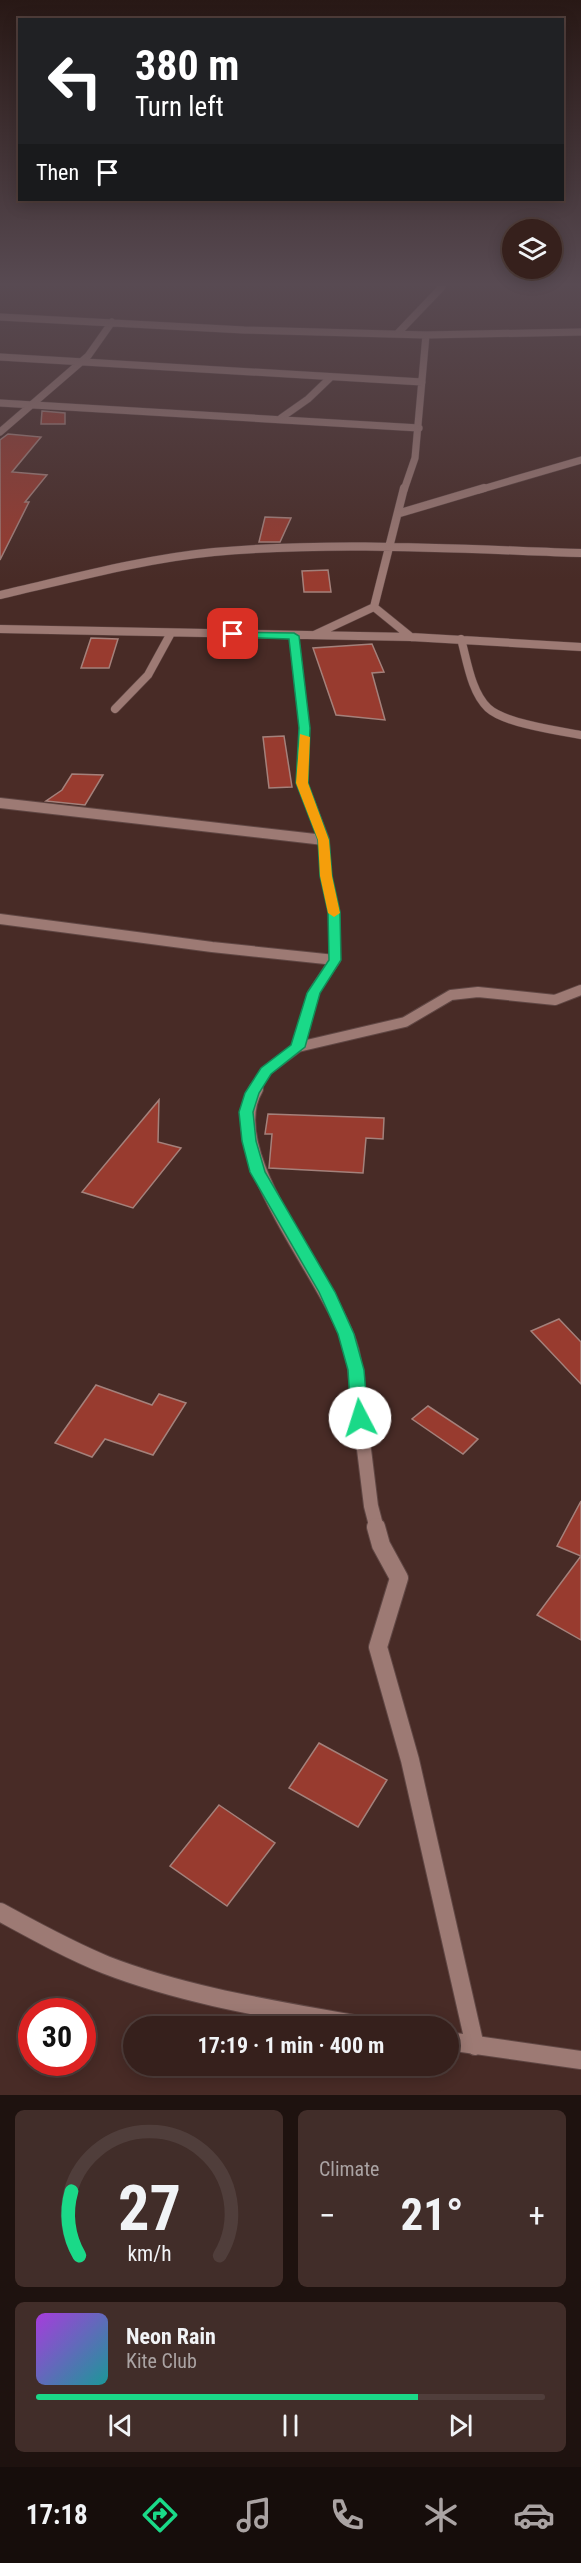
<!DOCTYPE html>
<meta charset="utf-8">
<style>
body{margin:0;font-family:"Roboto Condensed",sans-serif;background:#412d29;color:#f1f3f6;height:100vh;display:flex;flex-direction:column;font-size:22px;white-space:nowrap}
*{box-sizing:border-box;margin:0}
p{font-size:20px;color:#aaa3a3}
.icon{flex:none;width:33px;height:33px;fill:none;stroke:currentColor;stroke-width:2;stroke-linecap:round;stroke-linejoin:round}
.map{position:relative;height:2095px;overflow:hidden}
.panel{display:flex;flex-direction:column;gap:15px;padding:15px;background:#1e120f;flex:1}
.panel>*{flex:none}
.banner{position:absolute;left:18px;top:18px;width:546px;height:183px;border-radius:0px;box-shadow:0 3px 15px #0003,0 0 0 2px #503e3b;background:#202124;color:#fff;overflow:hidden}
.fabs{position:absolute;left:502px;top:219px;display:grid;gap:12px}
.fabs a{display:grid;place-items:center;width:60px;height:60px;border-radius:50%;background:#36201c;box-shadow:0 3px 15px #0003,0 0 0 2px #503e3b;font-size:30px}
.speed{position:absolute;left:18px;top:1998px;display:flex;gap:12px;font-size:30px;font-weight:700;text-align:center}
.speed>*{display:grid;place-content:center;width:78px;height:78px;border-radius:50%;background:#36201c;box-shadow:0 3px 15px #0003,0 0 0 2px #503e3b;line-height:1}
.speed .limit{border:9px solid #d22;background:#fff;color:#111}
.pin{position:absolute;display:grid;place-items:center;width:51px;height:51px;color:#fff;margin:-26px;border-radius:12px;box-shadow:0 3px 9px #0006}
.me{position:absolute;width:66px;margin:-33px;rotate:355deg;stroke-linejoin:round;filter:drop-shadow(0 0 4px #0008)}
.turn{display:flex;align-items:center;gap:21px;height:126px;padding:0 18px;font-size:27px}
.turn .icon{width:78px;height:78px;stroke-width:2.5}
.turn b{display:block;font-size:42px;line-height:51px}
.then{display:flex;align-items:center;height:57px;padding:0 18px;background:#0003;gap:12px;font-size:22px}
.big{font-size:45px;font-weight:700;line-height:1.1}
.panel .widget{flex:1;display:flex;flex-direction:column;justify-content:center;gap:9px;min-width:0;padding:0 21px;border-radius:9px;background:#412d29}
.panel .dial{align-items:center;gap:0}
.dial svg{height:156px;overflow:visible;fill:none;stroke:#503e3b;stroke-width:7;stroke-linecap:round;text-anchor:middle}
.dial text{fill:#f1f3f6;stroke:none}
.song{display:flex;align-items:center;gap:18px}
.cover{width:72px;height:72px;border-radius:9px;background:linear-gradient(135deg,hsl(280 70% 55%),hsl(180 70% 35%))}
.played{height:6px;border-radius:3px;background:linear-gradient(90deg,#1ad988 75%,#503e3b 75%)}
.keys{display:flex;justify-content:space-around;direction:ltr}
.heat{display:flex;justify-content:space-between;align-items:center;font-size:33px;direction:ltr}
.panel .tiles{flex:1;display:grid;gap:15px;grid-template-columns:1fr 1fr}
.widget:last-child{grid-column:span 2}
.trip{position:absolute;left:123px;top:2016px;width:336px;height:60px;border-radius:30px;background:#36201c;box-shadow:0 3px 15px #0003,0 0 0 2px #503e3b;font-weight:700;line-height:60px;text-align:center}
.tab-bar{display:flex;height:96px;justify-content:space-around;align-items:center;background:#160d0b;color:#aaa3a3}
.tab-bar .icon{width:42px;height:42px}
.tab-bar .current{color:#1ad988}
.tab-bar b{font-size:27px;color:#f1f3f6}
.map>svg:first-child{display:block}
.building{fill:#983b2f;stroke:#a4817b;stroke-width:1.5}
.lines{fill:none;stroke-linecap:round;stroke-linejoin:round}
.street-far4-casing{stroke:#604744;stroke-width:8}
.street-far3-casing{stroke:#604744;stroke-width:9}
.street-far2-casing{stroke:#604744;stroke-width:12}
.street-far1-casing{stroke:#604744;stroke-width:16}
.street-casing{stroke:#604744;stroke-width:20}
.street-far4{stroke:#9d7a74;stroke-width:7}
.street-far3{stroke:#9d7a74;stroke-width:8}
.street-far2{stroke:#9d7a74;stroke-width:10}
.street-far1{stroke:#9d7a74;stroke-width:14}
.street{stroke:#9d7a74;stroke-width:18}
.route{fill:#1ad988;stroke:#118d58;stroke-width:1.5}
.slow{fill:#f59e0b}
</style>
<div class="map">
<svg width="581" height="2095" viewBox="0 0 581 2095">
<rect width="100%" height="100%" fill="#482b26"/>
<path class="building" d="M42,411L65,413V424H41Z
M8,434L41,437L12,472L47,475L25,502H29L0,560V440Z
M265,517L291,518L280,542H259Z
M328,570L331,592H304L302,571Z
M91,638L118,639L109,668H81Z
M372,644L384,672L372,673L385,720L336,715L313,648Z
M284,736L292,787L269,788L263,737Z
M72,774L103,775L85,805L46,801L62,790Z
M159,1100L158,1142L181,1148L133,1208L82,1192Z
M268,1114L384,1118L383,1139L366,1138L363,1173L269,1168L272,1134H265Z
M559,1319L581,1342V1384L531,1331Z
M96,1385L152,1405L159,1394L186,1403L153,1455L105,1439L92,1457L55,1443Z
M428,1406L478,1439L463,1454L412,1419Z
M581,1501V1640L537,1615L581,1556L557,1546Z
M319,1743L387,1780L358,1827L289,1788Z
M219,1805L275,1843L227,1906L170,1866Z"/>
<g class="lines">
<defs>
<path id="street-far4" d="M0,317L244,330L426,335L581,332
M397,334L442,287
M0,357L422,382
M0,403L419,428
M281,418L308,399L331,377
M0,432L88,356L112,322
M404,490L415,458L426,335
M479,490L581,460"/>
<path id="street-far3" d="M400,513L484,488
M0,595C70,579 142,559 214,552C335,541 459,549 581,553
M374,607L411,637
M0,629L411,637L581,647
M314,635L374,607L404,488
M294,636L305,728L304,752
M461,639C467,660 471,692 488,708C504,723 558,731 581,735
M115,709L148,675L171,633"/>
<path id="street-far2" d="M304,750L302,783L324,840
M0,803L324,840L326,876L334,912L335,960L313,993L298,1047
M0,919L212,947L335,960
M255,1090L266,1071L298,1047L405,1022L451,995L478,992L555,1000L581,990"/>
<path id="street-far1" d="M256,1089C217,1154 334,1282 352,1351C356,1367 356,1385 358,1401C362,1436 367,1471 371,1506L377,1529"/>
<path id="street" d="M376,1527L381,1545L399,1578L378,1647L410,1760L475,2046
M0,1912C35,1931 69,1950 106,1965C189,1997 278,2010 364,2026
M448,2041L581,2060"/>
</defs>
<use href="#street-far4" class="street-far4-casing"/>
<use href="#street-far3" class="street-far3-casing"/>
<use href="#street-far2" class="street-far2-casing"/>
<use href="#street-far1" class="street-far1-casing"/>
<use href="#street" class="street-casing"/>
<use href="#street-far4" class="street-far4"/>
<use href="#street-far3" class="street-far3"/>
<use href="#street-far2" class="street-far2"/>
<use href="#street-far1" class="street-far1"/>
<use href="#street" class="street"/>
</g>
<linearGradient id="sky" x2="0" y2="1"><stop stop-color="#281815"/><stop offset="0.49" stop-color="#584a52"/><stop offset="1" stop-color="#584a52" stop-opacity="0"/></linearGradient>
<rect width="581" height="580" fill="url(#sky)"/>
<path class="route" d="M229,632L294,633L299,636L310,728L308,783L329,840L332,876L340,912L341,960L320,993L305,1047L271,1074L259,1093L253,1112L256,1141L265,1172L335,1292L354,1334L364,1370L368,1418L366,1423H354L351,1418L348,1370L338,1334L319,1292L250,1172L242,1141L239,1112L245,1093L261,1068L291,1045L307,993L329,960L328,912L320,876L318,840L296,783L299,728L289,639L233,637H229Z"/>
<path class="slow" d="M300,734L310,737L308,783L329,840L332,876L340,913L334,917L328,913L320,876L318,840L296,783Z"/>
</svg>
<div class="fabs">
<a><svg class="icon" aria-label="layers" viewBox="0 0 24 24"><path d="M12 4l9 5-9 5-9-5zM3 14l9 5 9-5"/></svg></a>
</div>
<div class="speed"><div class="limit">30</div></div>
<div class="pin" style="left:233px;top:634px;background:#d93025"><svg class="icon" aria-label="arrive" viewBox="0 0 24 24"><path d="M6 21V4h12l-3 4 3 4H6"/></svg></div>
<svg class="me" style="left:360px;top:1418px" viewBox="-20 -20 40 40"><circle r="19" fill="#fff"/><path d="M0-13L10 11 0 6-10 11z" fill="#1ad988"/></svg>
<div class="trip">17:19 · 1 min · 400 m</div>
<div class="banner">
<div class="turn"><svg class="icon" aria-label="left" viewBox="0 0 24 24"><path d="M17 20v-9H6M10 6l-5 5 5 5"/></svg><div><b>380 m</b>Turn left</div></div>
<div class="then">Then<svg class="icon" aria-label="arrive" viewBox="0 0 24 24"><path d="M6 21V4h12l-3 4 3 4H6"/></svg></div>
</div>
</div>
<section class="panel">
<div class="tiles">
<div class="widget dial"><svg viewBox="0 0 100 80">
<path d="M14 69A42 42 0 1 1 86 69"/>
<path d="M14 69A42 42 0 0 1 10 36" stroke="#1ad988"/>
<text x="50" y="56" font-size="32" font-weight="700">27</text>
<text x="50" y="72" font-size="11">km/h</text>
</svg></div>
<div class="widget"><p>Climate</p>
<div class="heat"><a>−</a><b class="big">21°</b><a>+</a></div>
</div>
<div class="widget">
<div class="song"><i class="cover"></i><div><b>Neon Rain</b><p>Kite Club</p></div></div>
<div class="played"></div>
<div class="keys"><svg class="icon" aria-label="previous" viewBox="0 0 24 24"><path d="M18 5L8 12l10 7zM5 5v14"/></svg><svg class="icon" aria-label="pause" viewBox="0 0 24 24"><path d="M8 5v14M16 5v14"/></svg><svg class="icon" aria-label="next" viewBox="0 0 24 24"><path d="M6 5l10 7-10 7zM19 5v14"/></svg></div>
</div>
</div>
</section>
<nav class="tab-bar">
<b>17:18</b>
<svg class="icon current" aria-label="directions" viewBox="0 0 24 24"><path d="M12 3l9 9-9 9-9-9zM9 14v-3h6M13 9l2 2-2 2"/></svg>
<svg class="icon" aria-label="music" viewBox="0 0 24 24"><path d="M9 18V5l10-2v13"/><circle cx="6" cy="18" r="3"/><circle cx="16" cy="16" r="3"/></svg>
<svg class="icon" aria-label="phone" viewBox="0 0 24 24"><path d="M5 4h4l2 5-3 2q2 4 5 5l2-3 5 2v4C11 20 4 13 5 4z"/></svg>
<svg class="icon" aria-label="climate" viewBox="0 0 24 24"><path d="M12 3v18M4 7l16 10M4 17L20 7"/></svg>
<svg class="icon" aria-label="car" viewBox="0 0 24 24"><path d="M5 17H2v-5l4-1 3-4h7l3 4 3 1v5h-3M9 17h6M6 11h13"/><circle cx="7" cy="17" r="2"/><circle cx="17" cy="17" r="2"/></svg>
</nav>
